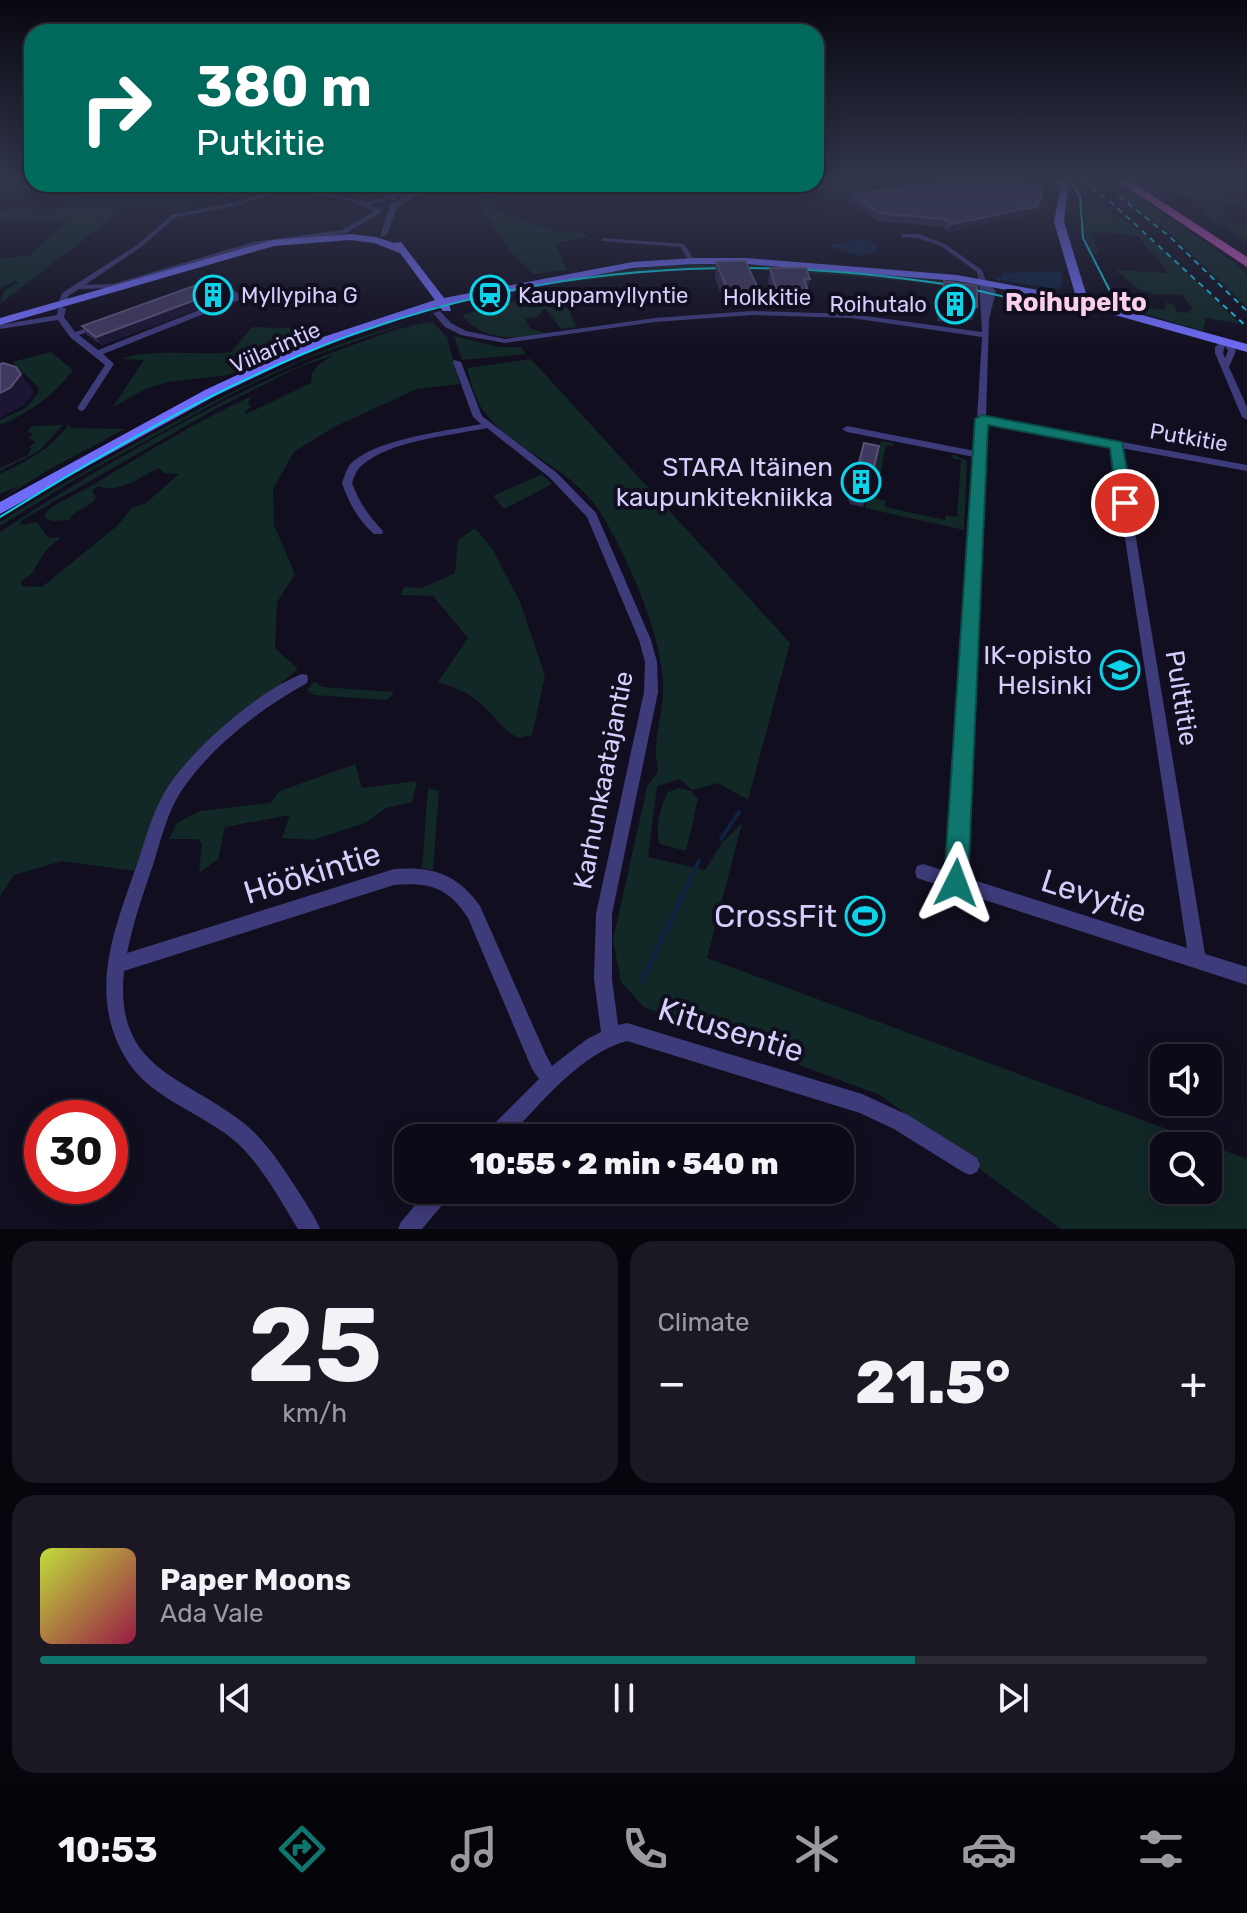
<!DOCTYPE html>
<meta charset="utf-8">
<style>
body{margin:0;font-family:Rubik,sans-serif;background:#1b1824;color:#f1f3f6;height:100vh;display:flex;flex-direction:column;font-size:30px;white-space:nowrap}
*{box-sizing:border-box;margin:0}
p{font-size:26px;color:#9a9aa1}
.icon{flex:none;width:44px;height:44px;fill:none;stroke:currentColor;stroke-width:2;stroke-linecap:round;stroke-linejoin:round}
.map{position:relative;height:1229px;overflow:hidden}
.side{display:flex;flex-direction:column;gap:12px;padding:12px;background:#07060d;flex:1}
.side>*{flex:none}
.banner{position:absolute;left:24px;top:24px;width:800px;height:168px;border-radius:24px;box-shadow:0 4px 20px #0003,0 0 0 2px #2d2b36;background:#00695c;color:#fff;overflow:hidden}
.buttons{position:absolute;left:1150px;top:1044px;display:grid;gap:16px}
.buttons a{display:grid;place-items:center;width:72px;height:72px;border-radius:16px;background:#0d0a17;box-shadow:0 4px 20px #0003,0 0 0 2px #2d2b36;font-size:40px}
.speed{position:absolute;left:24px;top:1100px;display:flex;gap:16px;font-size:40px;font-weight:700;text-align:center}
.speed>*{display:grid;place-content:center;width:104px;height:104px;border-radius:50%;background:#0d0a17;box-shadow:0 4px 20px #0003,0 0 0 2px #2d2b36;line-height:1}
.speed .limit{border:12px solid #d22;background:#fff;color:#111}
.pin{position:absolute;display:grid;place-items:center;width:68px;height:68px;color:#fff;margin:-34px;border:4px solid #fff;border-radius:50%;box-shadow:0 2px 8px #0007}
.me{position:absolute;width:88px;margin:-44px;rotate:3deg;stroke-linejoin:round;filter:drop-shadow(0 0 6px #0008)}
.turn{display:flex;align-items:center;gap:28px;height:168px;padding:0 40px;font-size:36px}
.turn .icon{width:104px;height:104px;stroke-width:2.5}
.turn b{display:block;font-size:56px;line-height:68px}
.big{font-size:60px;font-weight:800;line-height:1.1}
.side .tile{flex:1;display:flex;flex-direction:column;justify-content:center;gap:12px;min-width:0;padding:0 28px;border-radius:24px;background:#1b1824}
.side .dial{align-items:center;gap:0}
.dial b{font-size:104px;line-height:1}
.song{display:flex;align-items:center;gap:24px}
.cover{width:96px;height:96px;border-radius:12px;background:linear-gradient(135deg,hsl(70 70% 55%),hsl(340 70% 35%))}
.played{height:8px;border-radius:4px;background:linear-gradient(90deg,#0f766e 75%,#2d2b36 75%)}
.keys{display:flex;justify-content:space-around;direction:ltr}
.heat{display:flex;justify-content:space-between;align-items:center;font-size:44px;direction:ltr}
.side .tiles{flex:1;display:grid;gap:12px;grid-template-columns:1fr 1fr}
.tile:last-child{grid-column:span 2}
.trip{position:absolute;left:394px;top:1124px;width:460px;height:80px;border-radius:24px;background:#0d0a17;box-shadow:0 4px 20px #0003,0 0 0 2px #2d2b36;font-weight:800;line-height:80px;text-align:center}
.tab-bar{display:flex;height:128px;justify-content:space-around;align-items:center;background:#050409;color:#9a9aa1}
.tab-bar .icon{width:56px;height:56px}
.tab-bar .on{color:#0f766e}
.tab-bar b{font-size:36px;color:#f1f3f6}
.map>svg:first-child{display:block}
.green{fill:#112827;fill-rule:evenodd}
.water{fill:#0f2242}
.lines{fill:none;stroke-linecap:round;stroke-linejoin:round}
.stream-far1{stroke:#0f2242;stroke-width:4}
.stream{stroke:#0f2242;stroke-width:5}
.minor{fill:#3e3b7b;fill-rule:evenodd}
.tertiary{fill:#3e3b7b;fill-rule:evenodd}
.secondary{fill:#6e6bf7;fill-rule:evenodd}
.trunk{fill:#d856ca;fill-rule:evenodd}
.tram{stroke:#0dd3e9;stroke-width:2}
.rail{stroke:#0dd3e9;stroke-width:2;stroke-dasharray:6 5;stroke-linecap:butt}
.wall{fill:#2e284c}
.shaded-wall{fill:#1b1632}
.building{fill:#40395f;stroke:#575178;stroke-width:2}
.route{fill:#0f766e;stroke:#0a4d48;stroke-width:2}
.labels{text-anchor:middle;stroke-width:8;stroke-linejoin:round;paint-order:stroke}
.far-poi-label{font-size:22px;fill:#d3cefc;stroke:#110e1f;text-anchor:start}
.far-street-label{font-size:22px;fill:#d3cefc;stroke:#110e1f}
.far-quarter-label{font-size:26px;font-weight:bold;fill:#fcd0ec;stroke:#110e1f}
.poi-label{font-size:26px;fill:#d3cefc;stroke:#110e1f;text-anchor:end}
.street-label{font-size:26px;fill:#d3cefc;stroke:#110e1f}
.near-street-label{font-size:32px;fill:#d3cefc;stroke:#110e1f}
.near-poi-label{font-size:32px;fill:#d3cefc;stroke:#110e1f;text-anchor:end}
</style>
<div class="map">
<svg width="1247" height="1229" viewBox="0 0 1247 1229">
<rect width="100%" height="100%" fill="#110e1f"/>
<path class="green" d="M1101,181H1116L1236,264L1247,275V307L1173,236Z
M1151,181H1207L1202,184L1225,196L1219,197L1228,202L1247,197V206L1210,201L1237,216L1226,217L1247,227V242L1203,215L1206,211L1194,204L1206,207Z
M88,184H277L285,186L280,188L268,185L221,199L177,207L127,206L0,304L4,291L19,282L15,281L0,288V258L30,256L67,220L0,223V211L60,208Z
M501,197L494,209L501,213L557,231H582L588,237L555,243L567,270L533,274L516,258L475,201Z
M1083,199C1146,222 1192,281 1241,324L1206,318L1203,331L1138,312L1137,307L1164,310L1166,302L1174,305L1177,312L1188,313L1192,308L1182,295L1154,294L1139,289L1115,270L1169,273L1137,235L1091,232L1099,253L1092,254L1082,228Z
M773,265L916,276L977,287V291L908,281L761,269L666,271L563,283C630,263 703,264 773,265Z
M550,292L553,295L562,293L576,327L561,329L545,308L537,317L525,319L531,329L546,333C515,339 483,342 462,315Z
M432,322L447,337L460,384L417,389L334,427L294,452L273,489L274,525L295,574L277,602L275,648L298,669L183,766L159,805L134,871L62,861L14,875L0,896V532C105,463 232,389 350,346C376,337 404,325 432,322ZM334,355L318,365L312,373L311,383L246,414L244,412L252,406L248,404L252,396C199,420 151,450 101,480C84,491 64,498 48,510L44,517L52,521L69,520C76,508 89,509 96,498L92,490L99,486C117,495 142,476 159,468L165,473L179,474L146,503L132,508L117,526L42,587L21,586V582L32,573L46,550L61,537L48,538L37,522L20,525L22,520L219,407L299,367Z
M408,323L308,358L243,388L79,477L0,526V522C55,487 113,455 171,424C247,383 323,345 408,323Z
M252,327L310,329L318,337L228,375L168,382L145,389L112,408L144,360L122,359C148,348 199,356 231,352Z
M454,336L498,347H521L526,354L462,360Z
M51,352L73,370C54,395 30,413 0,425V420L27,407L39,392L38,387L12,362Z
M531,359L790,643L748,800L718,783L692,790L680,779L657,786L648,857L705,870L722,843L742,823L707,958L1247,1159V1229H1061L880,1095L644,1007L621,982L613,940L647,787L658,771C651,740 665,712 663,681C660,630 627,556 600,512C573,469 516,452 485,413C475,400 471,382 467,368ZM1164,1146H1208V1190H1164Z
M69,424L71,428L125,429L50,469L0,500L20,485L0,494V474C28,461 50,449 69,424Z
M63,425L39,451L0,471V468L28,455L32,448H29L35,442L29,438L33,433L27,432L32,426Z
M881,441L894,443L893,446L886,445L876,498L885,501V507L945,520L946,515L957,517L961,460L952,458L953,454L967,461L964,530L865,508Z
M542,474L552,484L504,509L493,496Z
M475,528L493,550L520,602L545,676L532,735L519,738C501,730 495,715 480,703C468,692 453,687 438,682L468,638L433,596L401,595L404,587L422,588L455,573L458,540Z
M314,681L322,687L394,692L387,700L314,695L307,690Z
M355,764L362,788L417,781L412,802L386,808L365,823L313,840L282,838L290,815L225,827L218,859L199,873L202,844L198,839H169L177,823L200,811L270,803L280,791Z
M428,788L439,791L433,870L422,868Z
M679,788L691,791L698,799L686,851L660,844C654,830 661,805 668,792Z"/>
<path class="water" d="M863,239L877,244L878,252L859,256L827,245Z
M1061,271L1063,285L1058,289L998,280L991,276L1001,278L1003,273Z"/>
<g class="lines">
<path class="stream-far1" d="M721,839L739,812
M681,899L699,861"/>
<path class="stream" d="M642,981L682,897"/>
<path class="minor" d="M290,184H299L295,186L365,202L385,197L363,184H370L391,195L418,184H425L407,194L396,197V200L390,199L370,205L383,211L346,233L254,246L113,288L79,289L68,296L66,304L59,302L62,293L137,245L172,215L237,202ZM289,188L354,202L375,211L342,230L253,242L113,284L85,285L141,247L176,217L240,205Z
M903,234H919L945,244L982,270L986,281L996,291L989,319L986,417L1247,465V471L1121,448L1205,954L1247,967V985L923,880L917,878L915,872L917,866L923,864L949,872L974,457L847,432L842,429L847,426L975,451L982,337L851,318L752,315L655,322L505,343L461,335L445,327L433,313L440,311L451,323L466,331L505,339L655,318L752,311L851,314L982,332L979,282L977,272L941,246L918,238L901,237V235ZM986,422L1111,446L1187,948L964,877Z
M604,238L684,244L697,264L692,265L680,247L602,241L601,240Z
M215,282L238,293L239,300L103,354L114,364L84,410L81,411L77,408L105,365L70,337L58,320L0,329V325L57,315L58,309L62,307L66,309L64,317L75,332L101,324V328L79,335L98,350L232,297L214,286L197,290L193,288Z
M1223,340H1229L1236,351L1229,367L1247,407V420L1242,417L1215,353V347ZM1225,346L1228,351L1225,358L1223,353Z
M454,360L461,362L482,416L557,473L596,513L651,640L657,662L658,692L612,914V979L618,1025L627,1023L862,1094L908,1115L977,1158L980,1165L977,1172L970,1175L963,1172L894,1129L860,1113L627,1041C581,1053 540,1104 508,1138H484L487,1131L539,1079L532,1069L468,918C448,887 429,882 394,885L124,971C114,1071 184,1075 245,1124C269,1144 285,1171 302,1197C308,1207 316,1218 320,1229H298C278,1197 260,1161 230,1137C195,1110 147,1096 125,1057C87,992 115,929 137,864C147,836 154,805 172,781C198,744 260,690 302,674L307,675L308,679L307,683C260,709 212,746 182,790C167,812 161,840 153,865C143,894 133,923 127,953L394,869C432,866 458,874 480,906L546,1055L552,1066L587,1039L601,1032L594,979L596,914L644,692L645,662L639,640L587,517L549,477L487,428C449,436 389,440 360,467C356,471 354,477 352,483C360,504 368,515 383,531L382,534H374C358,520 349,503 342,483C344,478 346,470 349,466C371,439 448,431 481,424L473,417L453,362Z
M428,1190H452L449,1197L422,1229H398L401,1222Z"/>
<path class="tertiary" d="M426,184H435L397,208L387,235L380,237L390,205Z"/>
<path class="secondary" d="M1057,181H1065L1068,186L1064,222L1088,300L1247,344V352L1090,308H1082L1080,305L1067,301L957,281L746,264H693L632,268L449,304L451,311H443L439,306L316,348L215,396L0,514V502L205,390L308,342L435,300L400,253L374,243L350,240L274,246L0,325V318L273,240L350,234L376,237L394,243L401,242L444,298L632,262L693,258H746L957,275L1076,297L1054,222L1060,191Z"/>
<path class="trunk" d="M1118,181H1130L1247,257V267Z"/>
<path class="tram" d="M0,517C96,458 194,400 298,356C453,290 621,262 788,269C843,271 897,277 951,285C995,292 1071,320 1111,303L1113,297L1083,238L1080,196L1070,181"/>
<path class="rail" d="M1083,181L1113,204L1247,327
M1119,196L1170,237L1247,311"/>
</g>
<path class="wall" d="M816,181H818L817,189L731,184H816Z
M853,194L1042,199L1035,214L949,232L942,227L876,221L852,201Z
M716,262L759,290L757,307L726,308L715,278Z
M770,268L810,279L807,291L809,295L806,308H776L768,281Z
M944,281L977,307L972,320L962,319L961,322L955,323L937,321L939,294Z
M222,290L226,298L102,345L87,335L82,326Z
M864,443L868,492L863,507L850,504L848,499Z"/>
<path class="shaded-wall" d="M1038,206L1035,214L949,232L952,224Z
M222,290L226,298L102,345L96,337Z
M965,309L961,322L955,323L960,310Z
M16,367L34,392L23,406L0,418V393Z"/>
<path class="building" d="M961,181H1020L1042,189V199H1038V206L952,224L944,219L878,213L853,194Z
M745,261L759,290L728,291L716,262Z
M770,268H806L810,279H804L809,295H778Z
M944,281L977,286V307L965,305V309L960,310L942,308Z
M205,282L222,290L96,337L82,326Z
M3,363L16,367L21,374L10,388L0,393V364Z
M864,443L879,446L868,492L855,490L853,485Z"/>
<linearGradient id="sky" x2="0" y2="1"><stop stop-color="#090811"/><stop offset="0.51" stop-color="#32364d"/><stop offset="1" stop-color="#32364d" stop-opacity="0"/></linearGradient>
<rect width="1247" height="353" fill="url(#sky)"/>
<path class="route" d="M982,415L1122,442L1133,503L1125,508L1117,503L1110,448L988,425L968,883L964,891L956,895L947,891L944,883L975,419Z"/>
<defs>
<symbol id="building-ring" viewBox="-11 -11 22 22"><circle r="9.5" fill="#110e1f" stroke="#0dd3e9" stroke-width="1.5"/><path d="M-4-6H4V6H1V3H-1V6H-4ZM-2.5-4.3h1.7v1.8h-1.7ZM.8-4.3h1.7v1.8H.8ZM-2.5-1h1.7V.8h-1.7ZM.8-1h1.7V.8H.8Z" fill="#0dd3e9"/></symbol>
<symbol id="station-ring" viewBox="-11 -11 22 22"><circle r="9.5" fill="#110e1f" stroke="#0dd3e9" stroke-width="1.5"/><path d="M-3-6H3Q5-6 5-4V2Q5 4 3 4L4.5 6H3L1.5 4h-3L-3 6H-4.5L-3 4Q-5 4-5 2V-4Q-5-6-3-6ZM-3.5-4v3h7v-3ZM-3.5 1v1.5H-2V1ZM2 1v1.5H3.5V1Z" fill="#0dd3e9"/></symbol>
<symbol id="university-ring" viewBox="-11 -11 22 22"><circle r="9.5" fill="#110e1f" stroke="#0dd3e9" stroke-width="1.5"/><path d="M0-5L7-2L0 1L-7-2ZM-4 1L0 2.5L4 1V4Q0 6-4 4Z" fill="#0dd3e9"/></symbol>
<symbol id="stadium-ring" viewBox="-11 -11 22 22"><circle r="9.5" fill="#110e1f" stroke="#0dd3e9" stroke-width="1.5"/><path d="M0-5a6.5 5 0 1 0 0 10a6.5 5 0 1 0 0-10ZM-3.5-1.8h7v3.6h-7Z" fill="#0dd3e9"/></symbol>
</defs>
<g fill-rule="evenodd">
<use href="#building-ring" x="191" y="273" width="44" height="44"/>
<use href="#station-ring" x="468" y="273" width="44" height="44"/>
<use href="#building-ring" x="933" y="282" width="44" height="44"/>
<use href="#building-ring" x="839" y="460" width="44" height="44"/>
<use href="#university-ring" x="1098" y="648" width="44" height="44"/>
<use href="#stadium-ring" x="843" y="894" width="44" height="44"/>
</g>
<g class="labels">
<g class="far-poi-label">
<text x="241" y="303">Myllypiha G</text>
<text x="518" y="303">Kauppamyllyntie</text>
<text x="927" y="312" text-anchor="end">Roihutalo</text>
</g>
<g class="far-street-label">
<text x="767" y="305">Holkkitie</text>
<text transform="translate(275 347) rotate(-24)" y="8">Viilarintie</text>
<text transform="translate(1189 437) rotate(10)" y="8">Putkitie</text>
</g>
<g class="far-quarter-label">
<text x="1076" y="311">Roihupelto</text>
</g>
<g class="poi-label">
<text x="833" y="476">STARA Itäinen<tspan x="833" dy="30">kaupunkitekniikka</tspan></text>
<text x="1092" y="664">IK-opisto<tspan x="1092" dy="30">Helsinki</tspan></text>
</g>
<g class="street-label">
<text transform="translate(1182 698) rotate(81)" y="9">Pulttitie</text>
<text transform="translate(603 780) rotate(-79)" y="9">Karhunkaatajantie</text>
</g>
<g class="near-street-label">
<text transform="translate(312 873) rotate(-17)" y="11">Höökintie</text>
<text transform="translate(1094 896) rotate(18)" y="11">Levytie</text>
<text transform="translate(731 1030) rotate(17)" y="11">Kitusentie</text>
</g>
<g class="near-poi-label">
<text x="837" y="927">CrossFit</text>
</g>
</g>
</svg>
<div class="buttons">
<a><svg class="icon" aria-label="sound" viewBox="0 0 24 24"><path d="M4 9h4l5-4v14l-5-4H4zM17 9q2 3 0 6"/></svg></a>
<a><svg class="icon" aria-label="search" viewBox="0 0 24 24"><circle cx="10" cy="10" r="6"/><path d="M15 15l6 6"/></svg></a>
</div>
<div class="speed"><div class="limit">30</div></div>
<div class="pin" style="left:1125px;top:503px;background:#d93025"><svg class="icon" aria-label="arrive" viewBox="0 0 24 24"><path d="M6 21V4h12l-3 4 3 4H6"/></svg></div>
<svg class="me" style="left:956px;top:883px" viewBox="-20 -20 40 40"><path d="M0-17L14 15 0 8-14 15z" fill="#0f766e" stroke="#fff" stroke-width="4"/></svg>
<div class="trip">10:55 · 2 min · 540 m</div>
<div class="banner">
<div class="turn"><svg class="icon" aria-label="right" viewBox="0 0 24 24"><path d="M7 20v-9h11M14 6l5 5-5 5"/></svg><div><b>380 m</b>Putkitie</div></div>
</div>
</div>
<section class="side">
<div class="tiles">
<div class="tile dial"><b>25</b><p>km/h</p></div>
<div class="tile"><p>Climate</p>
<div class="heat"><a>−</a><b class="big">21.5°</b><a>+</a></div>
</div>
<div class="tile">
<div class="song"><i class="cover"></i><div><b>Paper Moons</b><p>Ada Vale</p></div></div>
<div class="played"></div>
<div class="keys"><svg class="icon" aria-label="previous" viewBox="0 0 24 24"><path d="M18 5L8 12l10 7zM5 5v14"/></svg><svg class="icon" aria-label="pause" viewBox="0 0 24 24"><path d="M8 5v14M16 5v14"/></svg><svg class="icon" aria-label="next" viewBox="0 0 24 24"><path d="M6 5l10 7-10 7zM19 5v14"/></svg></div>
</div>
</div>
</section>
<nav class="tab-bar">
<b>10:53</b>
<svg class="icon on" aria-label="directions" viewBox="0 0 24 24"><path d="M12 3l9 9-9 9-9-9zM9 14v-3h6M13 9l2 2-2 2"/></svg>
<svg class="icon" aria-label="music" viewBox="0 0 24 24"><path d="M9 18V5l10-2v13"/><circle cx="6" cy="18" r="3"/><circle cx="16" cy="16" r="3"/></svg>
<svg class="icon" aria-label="phone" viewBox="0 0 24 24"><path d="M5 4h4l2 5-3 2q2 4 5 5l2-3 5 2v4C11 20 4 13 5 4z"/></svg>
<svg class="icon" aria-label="climate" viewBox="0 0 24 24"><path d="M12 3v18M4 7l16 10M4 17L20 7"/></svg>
<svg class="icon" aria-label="car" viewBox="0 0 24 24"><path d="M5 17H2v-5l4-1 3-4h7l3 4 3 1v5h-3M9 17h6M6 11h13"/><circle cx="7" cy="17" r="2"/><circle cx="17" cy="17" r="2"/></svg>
<svg class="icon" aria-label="filters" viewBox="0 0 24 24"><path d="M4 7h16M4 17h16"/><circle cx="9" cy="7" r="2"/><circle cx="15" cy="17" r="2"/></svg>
</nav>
